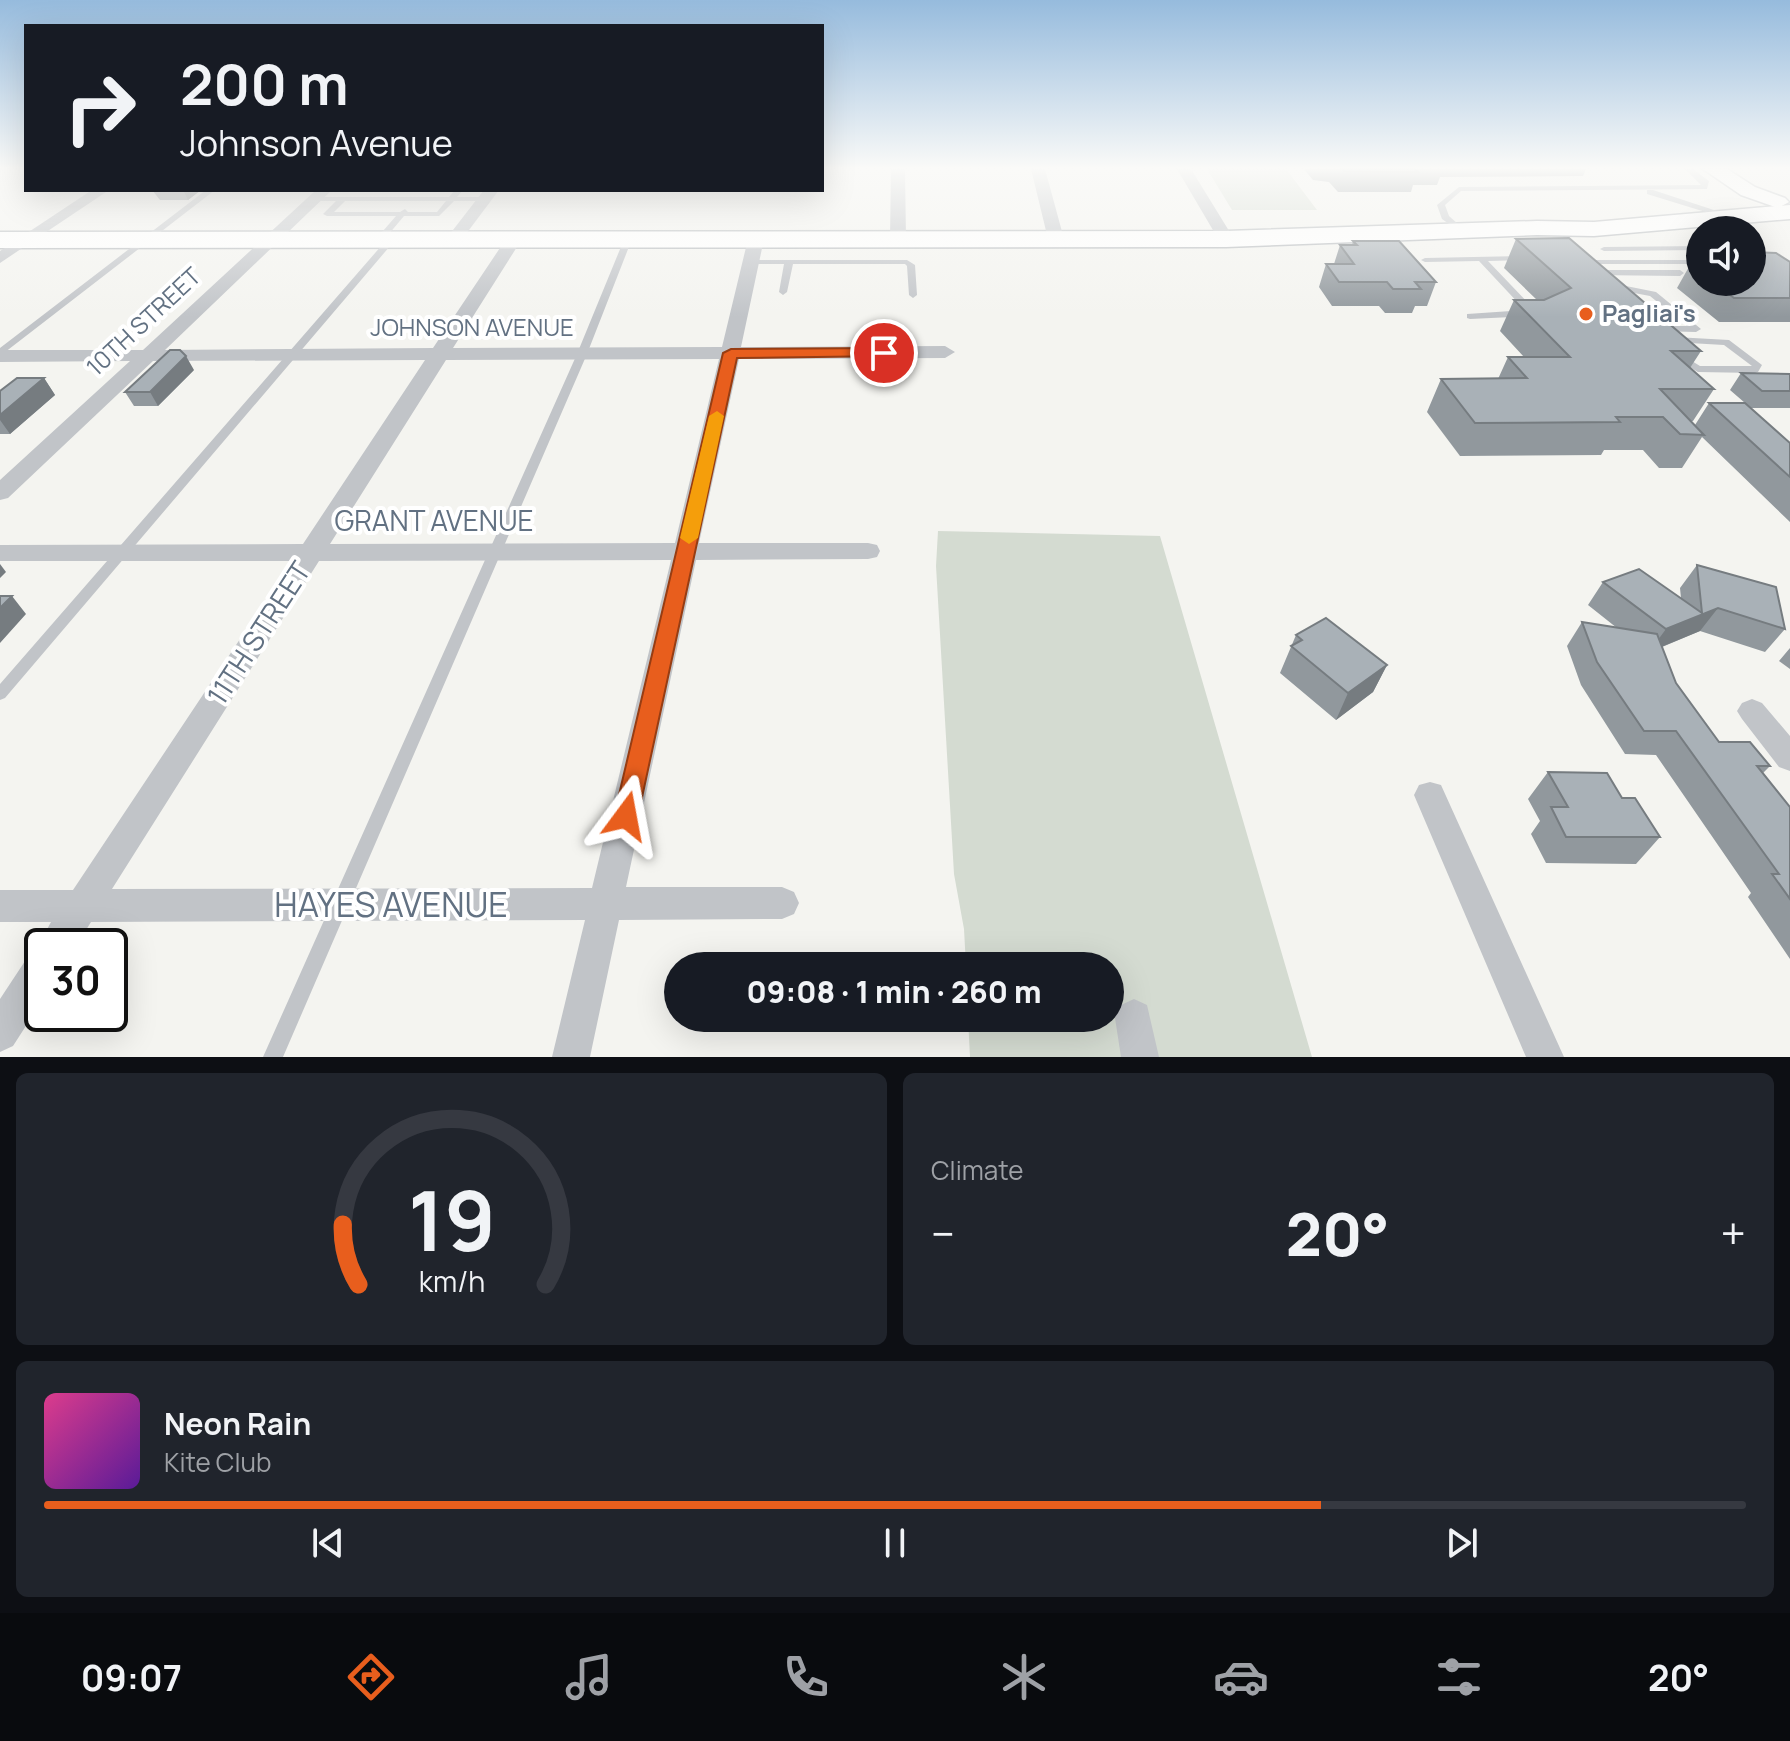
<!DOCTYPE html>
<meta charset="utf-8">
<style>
body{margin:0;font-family:Manrope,sans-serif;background:#20242c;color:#f1f3f6;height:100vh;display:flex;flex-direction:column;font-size:30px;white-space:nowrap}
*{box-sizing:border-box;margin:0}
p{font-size:26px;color:#9ea1a6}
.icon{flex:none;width:44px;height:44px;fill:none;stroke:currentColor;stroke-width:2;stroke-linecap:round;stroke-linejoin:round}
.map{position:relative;height:1057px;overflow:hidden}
.details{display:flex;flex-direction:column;gap:16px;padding:16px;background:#0d0f14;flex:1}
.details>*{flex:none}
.hud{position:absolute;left:24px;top:24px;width:800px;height:168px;border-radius:0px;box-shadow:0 8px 32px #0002;background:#171b24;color:#f1f3f6;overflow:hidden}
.tools{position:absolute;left:1686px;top:216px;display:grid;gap:16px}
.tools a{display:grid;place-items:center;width:80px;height:80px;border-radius:50%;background:#171b24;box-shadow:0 8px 32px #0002;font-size:40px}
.speed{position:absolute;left:24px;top:928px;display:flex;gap:16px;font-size:40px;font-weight:700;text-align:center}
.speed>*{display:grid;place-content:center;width:104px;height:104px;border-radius:50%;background:#171b24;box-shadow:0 8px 32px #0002;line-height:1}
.speed .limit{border:4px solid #111;border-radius:12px;background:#fff;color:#111}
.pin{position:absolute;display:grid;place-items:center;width:68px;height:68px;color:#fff;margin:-34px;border:4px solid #fff;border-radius:50%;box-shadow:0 2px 8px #0007}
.me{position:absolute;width:88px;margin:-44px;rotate:13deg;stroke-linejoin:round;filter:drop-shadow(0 0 6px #0008)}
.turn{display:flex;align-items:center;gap:28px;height:168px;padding:0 24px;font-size:36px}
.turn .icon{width:104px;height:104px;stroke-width:2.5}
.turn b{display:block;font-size:56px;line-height:68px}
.big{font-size:60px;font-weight:800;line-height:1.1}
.details .tile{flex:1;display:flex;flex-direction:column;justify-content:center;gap:12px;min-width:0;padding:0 28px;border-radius:12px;background:#20242c}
.details .dial{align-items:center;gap:0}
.dial svg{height:208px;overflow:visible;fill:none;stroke:#363941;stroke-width:7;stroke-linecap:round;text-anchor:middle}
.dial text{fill:#f1f3f6;stroke:none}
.song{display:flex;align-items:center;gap:24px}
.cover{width:96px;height:96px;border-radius:12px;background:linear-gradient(135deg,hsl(330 70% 55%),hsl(270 70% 35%))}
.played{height:8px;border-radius:4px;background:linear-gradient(90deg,#e85e1d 75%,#363941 75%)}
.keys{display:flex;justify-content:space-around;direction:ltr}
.heat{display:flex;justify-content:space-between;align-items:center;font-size:44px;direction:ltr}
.details .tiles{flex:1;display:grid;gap:16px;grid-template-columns:1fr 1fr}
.tile:last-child{grid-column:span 2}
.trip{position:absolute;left:664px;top:952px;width:460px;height:80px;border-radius:40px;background:#171b24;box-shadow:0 8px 32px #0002;font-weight:800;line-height:80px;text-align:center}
.tabs{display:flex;height:128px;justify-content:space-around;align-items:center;background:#090b0e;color:#9ea1a6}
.tabs .icon{width:56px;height:56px}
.tabs .selected{color:#e85e1d}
.tabs b{font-size:36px;color:#f1f3f6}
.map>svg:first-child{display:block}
.green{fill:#d4dbd1}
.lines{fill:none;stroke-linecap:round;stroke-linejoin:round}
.secondary-casing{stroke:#b3b8bd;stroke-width:3}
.primary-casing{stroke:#b4b8bc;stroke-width:3}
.service{fill:#c1c4c8;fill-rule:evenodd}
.minor{fill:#c1c4c8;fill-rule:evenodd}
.secondary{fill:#fff;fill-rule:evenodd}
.primary{fill:#fff;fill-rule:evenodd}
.wall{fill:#91989d}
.shaded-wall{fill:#767c80}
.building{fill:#a9b1b7;stroke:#767c80;stroke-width:2}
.route{fill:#e85e1d;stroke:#973d13;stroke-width:2}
.slow{fill:#f59e0b}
.poi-dot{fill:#e85e1d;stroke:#fff;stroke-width:3}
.labels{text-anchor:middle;stroke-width:8;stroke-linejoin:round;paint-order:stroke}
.far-poi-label{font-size:24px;font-weight:bold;fill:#627182;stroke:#fff;text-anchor:start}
.far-street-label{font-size:24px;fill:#627182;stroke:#fff}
.street-label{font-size:28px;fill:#627182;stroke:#fff}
.near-street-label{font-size:34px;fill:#627182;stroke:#fff}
</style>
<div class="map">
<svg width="1790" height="1057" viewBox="0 0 1790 1057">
<rect width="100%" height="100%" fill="#f4f4f0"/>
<path class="green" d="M1207,169H1286L1317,210H1232Z
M938,531L1160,536L1312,1057H970L968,1018H1110V966H966L964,929L954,874L936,566Z"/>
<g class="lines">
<defs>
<path id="secondary" d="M1703,169H1727L1755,187L1785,198L1789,202L1778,208L1741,195Z"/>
<path id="primary" d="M1790,205V219L1594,236L1537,235L1226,247L0,248V232L1226,231L1537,221L1594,222Z"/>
</defs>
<use href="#secondary" class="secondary-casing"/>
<use href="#primary" class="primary-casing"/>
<path class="service" d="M0,169H4L0,172Z
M1685,169H1693L1709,181L1707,189L1461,191L1445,205L1449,216L1467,232L1463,234L1442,219L1437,205L1459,187L1701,185Z
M206,190H215L0,356V348Z
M455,190H463L457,197H485L489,199L485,201H454L439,216H404L383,241H380L376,239L396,216H327L323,214L336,201H316L312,199L316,197H449ZM345,201H446L437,212H408L405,209L400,212H334Z
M1647,190H1653L1732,216L1725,218L1647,194Z
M389,237L396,239L5,698L0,700V684Z
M625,237L632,239L587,354L283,1057H263L577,354Z
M1700,246V250L1604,251L1600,249L1604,247Z
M1522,256L1526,258L1525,260L1488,261L1531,306V310L1512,317L1470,319L1467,318V314L1511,311L1522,307L1479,261L1425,262L1421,260L1425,258Z
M748,260H907L915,265L917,295L913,298L909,295L907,266L905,264H793L787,292L783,295L779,292L784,264H748Z
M1580,260H1700V264H1583L1579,262Z
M1596,270H1680L1684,273L1680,276L1593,275L1592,273Z
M1616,284L1656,292L1701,329L1696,332L1656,331L1654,329L1659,326H1687L1650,296L1613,289V285Z
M1675,337L1729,340L1762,365L1758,372L1755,373L1698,372L1676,359V355H1682L1700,366H1752L1724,345L1672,342L1670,340Z"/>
<path class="minor" d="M891,169H905L906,239L898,244L890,239Z
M1031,169H1045L1064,239L1062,242L1056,244L1048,239Z
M1177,169H1191L1234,239L1232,242H1220Z
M92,190H109L0,263V251Z
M316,190H332L165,350L433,348L508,236L514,234L522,239L453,348L722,347L748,239L756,234L764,239L741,347L945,346L955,352L945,358L739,359L699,543H868L877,545L880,551L877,557L868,559L696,560L626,887H782L794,892L799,903L794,914L782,919L619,920L590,1057H552L585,920L91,922L76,946H42V1001L13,1046L0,1052V999L29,955L40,951L38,946L51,922H0V890H73L292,561H0V545L303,544L425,360L153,361L8,498L0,500V480L130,361L0,362V350H143ZM719,359L675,543L330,544L446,360ZM671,560L592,888L112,889L319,561Z
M484,190H499L460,242H448L446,239Z
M1752,699L1762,703L1790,736V771L1779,767L1742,719L1737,711L1742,703Z
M1430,782L1441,785L1564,1057H1526L1414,795L1419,785Z
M1134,999L1147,1005L1159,1057H1121L1115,1018L1121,1005Z"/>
<use href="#secondary" class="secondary"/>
<use href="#primary" class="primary"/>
</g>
<path class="wall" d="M1304,169H1586L1583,176L1440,177L1437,185H1413L1411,192H1338L1329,182L1313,180Z
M152,190H201L188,200H160Z
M1516,239L1701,351L1690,368L1714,389L1693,421H1691L1695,425L1709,403H1745L1730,390L1741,373L1790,374V408H1751L1790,443V522L1702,437L1682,468H1659L1643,450H1604L1601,455L1460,456L1427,412L1441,379H1498L1508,357H1524L1500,331L1514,300H1537L1504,268Z
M1353,241L1436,282L1427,306H1415L1412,313H1385L1379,306H1332L1319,287L1326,264H1334L1340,245H1352Z
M1752,252L1790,262V322H1719L1677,288L1690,265H1700V282H1752Z
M194,370L158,406H134L125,392Z
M44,378L55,395L10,434H0V391Z
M1697,565L1785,629L1765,652L1700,631L1662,647L1676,683L1719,742L1770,766L1763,773L1790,807V959L1748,897L1751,893L1656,755L1625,754L1581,685L1567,646L1582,622L1617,628L1588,605L1603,582L1681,598L1680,588Z
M1296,635L1387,665L1373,692L1336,720L1280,673Z
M1790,648V669L1779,661Z
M1548,772L1622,798L1660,837L1636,864L1546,863L1531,834L1540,821L1528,799Z"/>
<path class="shaded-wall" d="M183,190H201L188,200Z
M186,356L194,370L158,406L150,392Z
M44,378L55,395L10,434L0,420V415Z
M0,564L6,572L0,578Z
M12,596L26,614L0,643V608Z
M1718,608L1700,631L1649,652L1666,629Z
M1387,665L1373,692L1336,720L1348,693Z"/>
<path class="building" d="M1342,169H1415L1418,172L1344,171Z
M1569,238L1701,351H1671L1714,389H1660L1704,435L1680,434L1663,417H1616L1620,422L1475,423L1441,379L1527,378L1508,357H1570L1514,300H1544L1571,288L1516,239Z
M1353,241H1399L1436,282H1415L1421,289H1393L1387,282H1339L1326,264H1354L1340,245H1357Z
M1752,252L1776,253L1790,262V298H1734L1713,282H1752V265L1758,264L1752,260Z
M1690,265H1700V273Z
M170,350H180L186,356L150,392H125Z
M1741,373L1790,374V391H1762Z
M17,378H44L0,415V391Z
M1709,403H1745L1790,443V477Z
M1697,565L1776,587L1785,629L1718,608L1666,629L1603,582L1639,569L1702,613Z
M0,596H12L0,608Z
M1326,618L1387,665L1348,693L1291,646L1302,640L1296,635Z
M1582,622L1657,634L1676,683L1719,742H1750L1770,766H1757L1790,807V899L1772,874H1779L1676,731H1644L1597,662Z
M1548,772L1607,773L1622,798H1635L1660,837H1566L1551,807H1568Z"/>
<linearGradient id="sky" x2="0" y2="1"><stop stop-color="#96bbdd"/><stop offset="0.53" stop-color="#fafaf8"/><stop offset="1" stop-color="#fafaf8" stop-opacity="0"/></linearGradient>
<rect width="1790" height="317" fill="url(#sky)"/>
<path class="route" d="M884,348L889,350V356L737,358L638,816L635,823L626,827L617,823L614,816L723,353L731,349Z"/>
<path class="slow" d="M717,411L724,416L698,538L689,544L680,538L709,416Z"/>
<circle class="poi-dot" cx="1586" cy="314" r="8"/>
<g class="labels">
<g class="far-poi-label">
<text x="1602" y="322">Pagliai's</text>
</g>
<g class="far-street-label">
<text transform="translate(144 322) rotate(-43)" y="8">10TH STREET</text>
<text x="472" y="336">JOHNSON AVENUE</text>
</g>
<g class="street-label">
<text x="434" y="531">GRANT AVENUE</text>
<text transform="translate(259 633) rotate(-57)" y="10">11TH STREET</text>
</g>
<g class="near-street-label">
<text x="391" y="917">HAYES AVENUE</text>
</g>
</g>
</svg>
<div class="tools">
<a><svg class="icon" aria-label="sound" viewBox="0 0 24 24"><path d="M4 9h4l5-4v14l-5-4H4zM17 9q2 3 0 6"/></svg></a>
</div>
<div class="speed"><div class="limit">30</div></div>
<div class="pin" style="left:884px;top:353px;background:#d93025"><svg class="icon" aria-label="arrive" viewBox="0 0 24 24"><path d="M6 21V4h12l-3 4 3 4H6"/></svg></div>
<svg class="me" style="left:626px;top:816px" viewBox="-20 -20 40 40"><path d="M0-17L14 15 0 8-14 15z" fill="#e85e1d" stroke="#fff" stroke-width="4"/></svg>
<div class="trip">09:08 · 1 min · 260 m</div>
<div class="hud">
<div class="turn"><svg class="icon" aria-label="right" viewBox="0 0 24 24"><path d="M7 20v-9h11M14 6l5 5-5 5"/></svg><div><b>200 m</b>Johnson Avenue</div></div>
</div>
</div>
<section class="details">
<div class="tiles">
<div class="tile dial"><svg viewBox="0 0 100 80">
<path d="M14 69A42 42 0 1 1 86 69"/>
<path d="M14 69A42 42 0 0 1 8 46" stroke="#e85e1d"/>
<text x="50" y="56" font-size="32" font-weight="700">19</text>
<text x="50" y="72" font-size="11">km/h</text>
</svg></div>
<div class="tile"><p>Climate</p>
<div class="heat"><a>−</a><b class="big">20°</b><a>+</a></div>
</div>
<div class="tile">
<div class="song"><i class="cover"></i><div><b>Neon Rain</b><p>Kite Club</p></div></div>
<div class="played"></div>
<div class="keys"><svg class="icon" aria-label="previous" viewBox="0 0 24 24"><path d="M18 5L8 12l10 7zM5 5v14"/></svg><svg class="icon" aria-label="pause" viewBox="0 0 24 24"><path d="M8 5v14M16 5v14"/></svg><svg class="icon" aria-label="next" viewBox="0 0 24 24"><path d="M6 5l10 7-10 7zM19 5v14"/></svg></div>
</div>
</div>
</section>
<nav class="tabs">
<b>09:07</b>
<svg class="icon selected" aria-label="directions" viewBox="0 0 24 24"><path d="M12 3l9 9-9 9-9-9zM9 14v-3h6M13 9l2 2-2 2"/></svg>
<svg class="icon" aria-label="music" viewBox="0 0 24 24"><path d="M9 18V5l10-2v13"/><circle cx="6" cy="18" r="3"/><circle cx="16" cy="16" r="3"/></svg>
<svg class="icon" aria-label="phone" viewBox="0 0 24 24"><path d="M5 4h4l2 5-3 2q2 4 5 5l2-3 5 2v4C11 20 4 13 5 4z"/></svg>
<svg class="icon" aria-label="climate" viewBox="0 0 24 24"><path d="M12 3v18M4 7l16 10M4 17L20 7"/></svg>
<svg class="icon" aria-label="car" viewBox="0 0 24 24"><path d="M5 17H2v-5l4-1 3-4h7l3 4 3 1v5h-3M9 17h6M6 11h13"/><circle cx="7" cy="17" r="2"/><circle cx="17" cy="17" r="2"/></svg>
<svg class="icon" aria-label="filters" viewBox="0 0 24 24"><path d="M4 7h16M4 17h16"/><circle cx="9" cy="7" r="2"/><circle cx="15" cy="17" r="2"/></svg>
<b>20°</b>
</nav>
